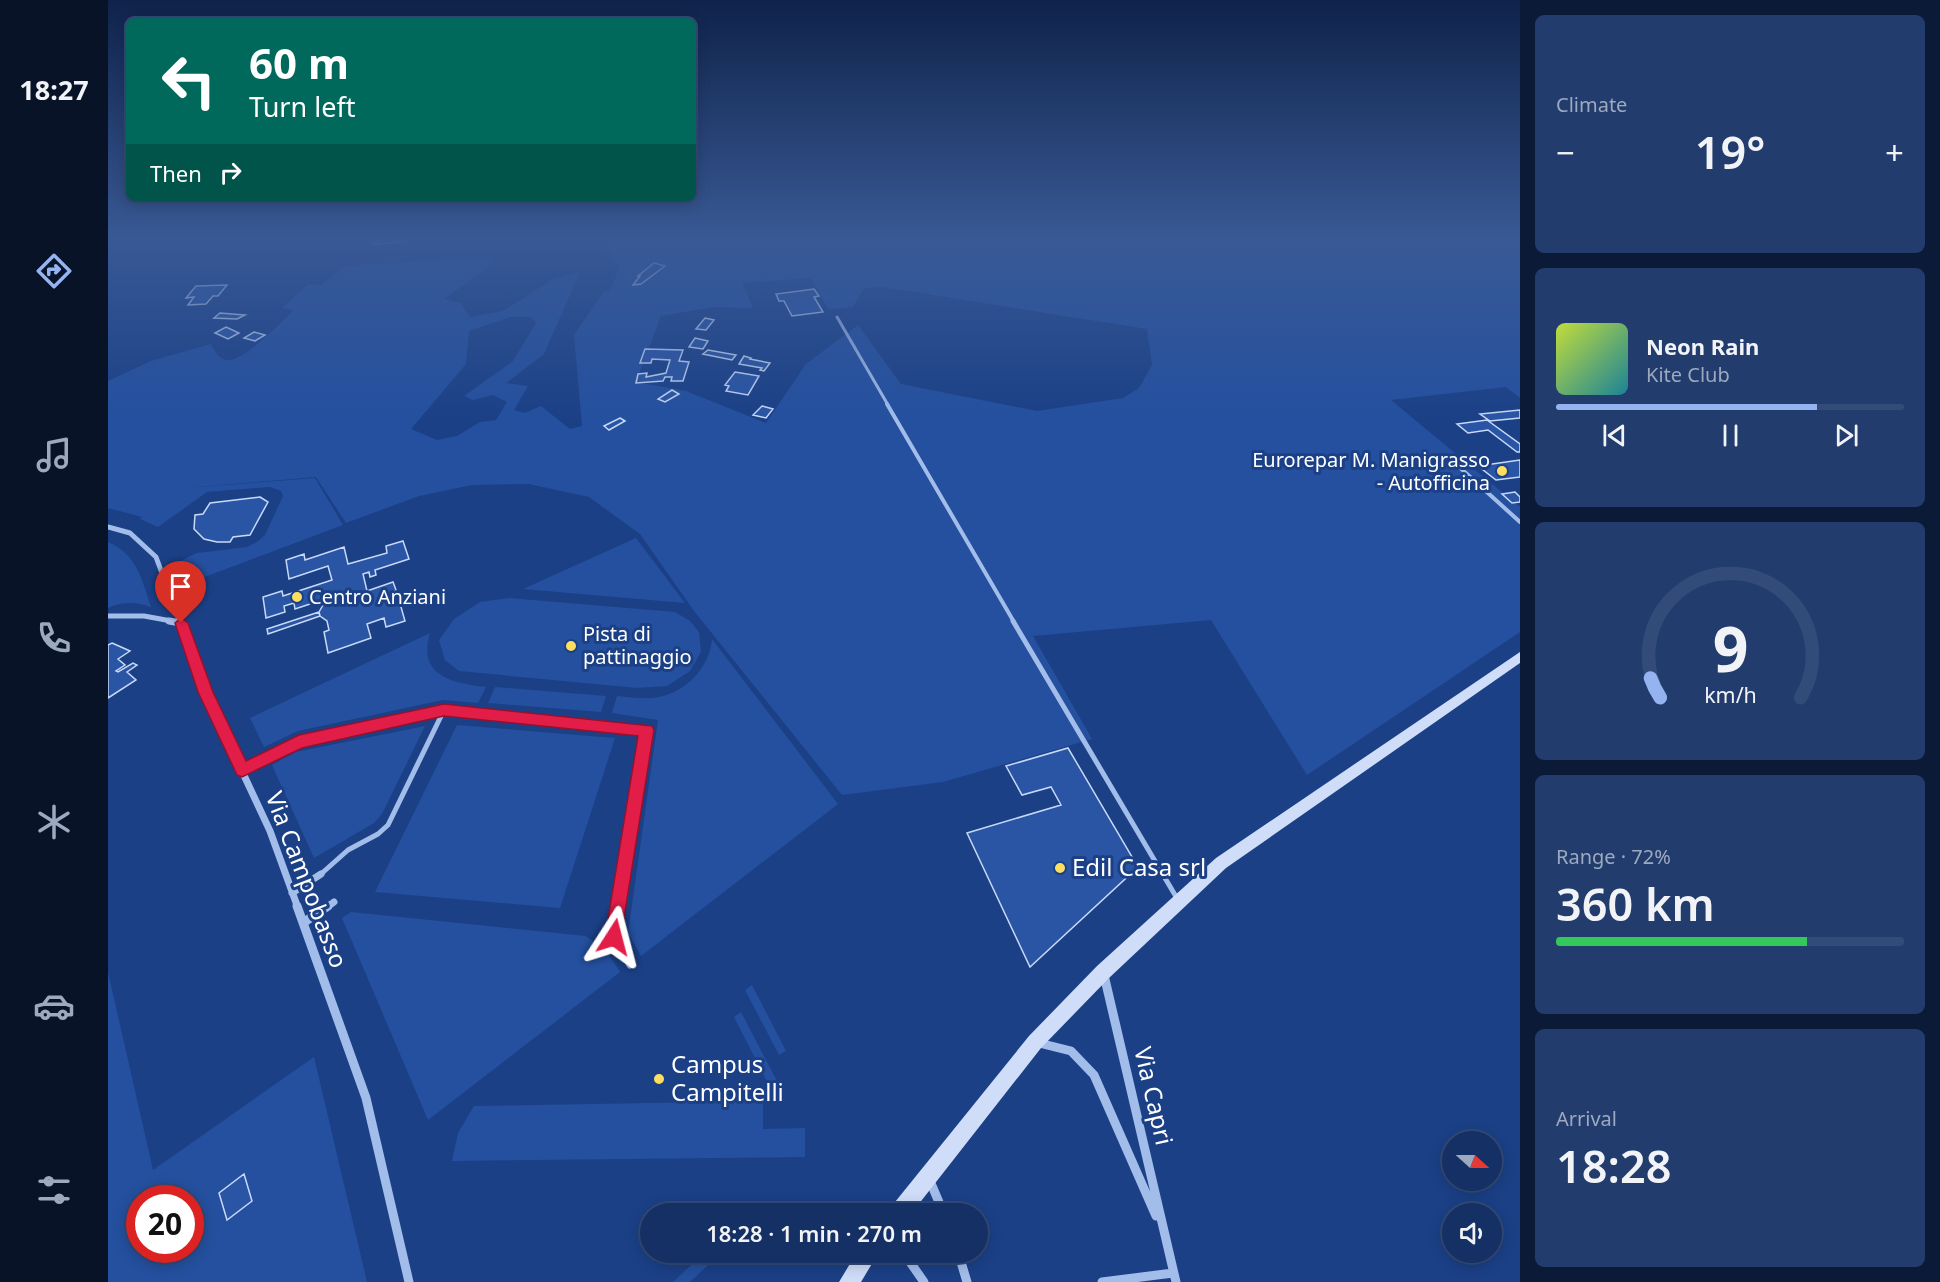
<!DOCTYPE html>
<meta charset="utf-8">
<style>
body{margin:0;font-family:"Noto Sans",sans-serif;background:#213c6d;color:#f1f3f6;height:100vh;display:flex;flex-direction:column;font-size:22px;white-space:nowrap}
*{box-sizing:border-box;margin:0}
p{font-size:20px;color:#9da9bf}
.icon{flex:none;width:33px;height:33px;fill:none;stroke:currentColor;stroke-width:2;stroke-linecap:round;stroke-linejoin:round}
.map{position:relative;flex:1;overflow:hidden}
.details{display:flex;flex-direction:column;gap:15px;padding:15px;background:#0b1a37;width:420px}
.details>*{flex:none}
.hud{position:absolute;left:18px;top:18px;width:570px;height:183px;border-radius:9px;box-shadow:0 3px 15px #0003,0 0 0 2px #334b78;background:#00695c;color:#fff;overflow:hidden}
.needle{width:39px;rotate:111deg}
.tools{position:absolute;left:1334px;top:1131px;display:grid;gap:12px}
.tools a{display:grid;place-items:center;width:60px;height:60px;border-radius:50%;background:#143064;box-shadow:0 3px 15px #0003,0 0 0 2px #334b78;font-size:30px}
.speed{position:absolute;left:18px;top:1185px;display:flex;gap:12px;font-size:30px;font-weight:700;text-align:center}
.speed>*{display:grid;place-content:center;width:78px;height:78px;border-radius:50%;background:#143064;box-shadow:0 3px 15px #0003,0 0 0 2px #334b78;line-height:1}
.speed .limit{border:9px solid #d22;background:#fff;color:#111}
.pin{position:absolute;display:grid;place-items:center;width:51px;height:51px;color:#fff;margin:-62px -26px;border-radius:50% 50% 50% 0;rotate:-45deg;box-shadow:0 0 6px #0007}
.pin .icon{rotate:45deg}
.me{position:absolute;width:66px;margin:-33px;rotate:9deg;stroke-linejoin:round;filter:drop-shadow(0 0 4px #0008)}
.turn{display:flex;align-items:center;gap:21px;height:126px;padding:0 24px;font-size:27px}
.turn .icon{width:78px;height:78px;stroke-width:2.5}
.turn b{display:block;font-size:42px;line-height:51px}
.then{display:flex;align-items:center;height:57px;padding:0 24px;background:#0003;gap:12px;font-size:22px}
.big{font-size:45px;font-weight:600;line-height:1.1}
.details .tile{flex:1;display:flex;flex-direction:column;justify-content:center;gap:9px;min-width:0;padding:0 21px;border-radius:9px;background:#213c6d}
.details .dial{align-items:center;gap:0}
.dial svg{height:156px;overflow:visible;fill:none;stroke:#334b78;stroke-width:7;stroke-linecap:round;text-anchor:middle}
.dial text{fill:#f1f3f6;stroke:none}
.song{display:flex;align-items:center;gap:18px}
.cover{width:72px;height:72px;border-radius:9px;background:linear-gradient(135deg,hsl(70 70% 55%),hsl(190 70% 35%))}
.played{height:6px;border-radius:3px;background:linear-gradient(90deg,#95b2f1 75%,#334b78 75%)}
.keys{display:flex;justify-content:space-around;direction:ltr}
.heat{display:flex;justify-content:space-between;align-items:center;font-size:33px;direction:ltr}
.charge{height:9px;border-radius:4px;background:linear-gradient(90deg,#34c759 72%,#334b78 0)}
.trip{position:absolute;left:532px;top:1203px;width:348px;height:60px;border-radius:30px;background:#143064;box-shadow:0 3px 15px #0003,0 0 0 2px #334b78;font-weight:600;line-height:60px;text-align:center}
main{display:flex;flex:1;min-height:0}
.tab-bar{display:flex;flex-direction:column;width:108px;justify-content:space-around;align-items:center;background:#081328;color:#9da9bf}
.tab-bar .icon{width:42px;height:42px}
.tab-bar .on{color:#95b2f1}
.tab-bar b{font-size:27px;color:#f1f3f6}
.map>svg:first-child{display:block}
.green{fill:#24509f;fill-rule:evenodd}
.building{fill:#2a55a4;stroke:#c8d9f8;stroke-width:1.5}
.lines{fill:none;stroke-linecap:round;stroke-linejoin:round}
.service-far3{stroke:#a3bdeb;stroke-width:3}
.service-far2{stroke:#a3bdeb;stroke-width:4}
.service-far1{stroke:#a3bdeb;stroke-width:5}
.service{stroke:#a3bdeb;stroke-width:7}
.minor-far2{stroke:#a3bdeb;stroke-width:5}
.minor-far1{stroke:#a3bdeb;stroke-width:7}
.minor{stroke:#a3bdeb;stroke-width:9}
.secondary{fill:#cfddf8;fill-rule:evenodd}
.route{fill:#e11d48;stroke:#92132f;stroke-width:1.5}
.poi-dot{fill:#fdde60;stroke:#1b4086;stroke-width:2}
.labels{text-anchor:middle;stroke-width:6;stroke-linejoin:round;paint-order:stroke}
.poi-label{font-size:20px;fill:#fff;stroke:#1b4086;text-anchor:start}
.near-poi-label{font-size:24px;fill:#fff;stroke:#1b4086;text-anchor:start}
.near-street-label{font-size:24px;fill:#fff;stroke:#1b4086}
</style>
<main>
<nav class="tab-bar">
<b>18:27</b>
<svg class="icon on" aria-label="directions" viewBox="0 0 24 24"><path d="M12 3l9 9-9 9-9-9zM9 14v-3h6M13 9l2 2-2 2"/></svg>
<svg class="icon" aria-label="music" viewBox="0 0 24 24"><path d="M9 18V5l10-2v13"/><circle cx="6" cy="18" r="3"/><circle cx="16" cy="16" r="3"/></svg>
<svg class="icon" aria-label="phone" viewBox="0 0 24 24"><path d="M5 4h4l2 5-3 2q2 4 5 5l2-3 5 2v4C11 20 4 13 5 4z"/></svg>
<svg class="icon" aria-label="climate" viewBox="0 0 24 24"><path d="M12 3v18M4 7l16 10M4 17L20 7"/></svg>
<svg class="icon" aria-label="car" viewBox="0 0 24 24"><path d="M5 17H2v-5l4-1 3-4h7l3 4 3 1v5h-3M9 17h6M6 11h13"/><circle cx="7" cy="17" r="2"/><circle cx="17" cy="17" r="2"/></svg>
<svg class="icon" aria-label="filters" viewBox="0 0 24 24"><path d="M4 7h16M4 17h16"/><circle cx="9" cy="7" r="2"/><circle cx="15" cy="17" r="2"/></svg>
</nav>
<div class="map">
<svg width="1412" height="1282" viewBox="0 0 1412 1282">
<rect width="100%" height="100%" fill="#1b4086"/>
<path class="green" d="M500,240H1412V398L1398,387L1283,400L1412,507V632L1199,775L1103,620L925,636L984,739L835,782L734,795L586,611L532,534L481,497L421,484L364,485L311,496L238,523L208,477L77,488L207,478L235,525L83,582L74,560L89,553L139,547L149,542L157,535L175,496L173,491L162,487L99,492L50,527L32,519L34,517L0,508V381L43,361L103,344C107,351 110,359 119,360C135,363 173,322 186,310L174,308L200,284L213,285L236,266L384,257L382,266L336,299L353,303L362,317L395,311L445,279L472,272L436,354L398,383L420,386L406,410L417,413L433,406L462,429L474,426L466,335L496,291H502L512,266L499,249ZM703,278L720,309L745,307L756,288L774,287L1039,329L1044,365L1031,388L1015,398L929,411L793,384L750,325L698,364L658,423L578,391L528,382L553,316L605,307L645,308L634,283ZM402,317H423L428,323L405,361L356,396L365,400L385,395L399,402L388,420L372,422L349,436L329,440L303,429L358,364L361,331Z
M528,538L577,603L415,589Z
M0,542C29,554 34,580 43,607C28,602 15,601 0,608Z
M401,598L567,612L582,621L591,632L593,652L582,671L559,686L529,688L351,671L337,660L331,640L346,619L372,602Z
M322,633C309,676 344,683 378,687L370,703L335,700L190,731L156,747L142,718Z
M604,639L730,804L533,956L520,933L550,720L504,713L509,696C522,697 537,700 551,697C578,692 602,667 604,639Z
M387,687L498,696L493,712L380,703Z
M349,725L507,738L452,908L267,892Z
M317,726L274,814L266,823L206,858L164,765L188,752Z
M243,912L477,936C494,945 502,955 512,972L320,1120L234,918Z
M0,972L45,1170L206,1057L259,1282H0ZM32,1198H82V1250H32Z
M644,985L678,1051L671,1055L637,990Z
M633,1012L671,1085L664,1091L626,1017Z
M655,1101V1129L697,1128V1157L344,1161L350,1133L366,1106Z
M596,1253H613L582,1282H565Z"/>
<path class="building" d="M271,240H298L296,242L266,244Z
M546,263L557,266L533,284L525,285L532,276H530Z
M119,285L110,296H105L98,304L80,305L86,297L78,298L88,286Z
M706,289L711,296L706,297L715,312L684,316L676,301H671L668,294Z
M112,313L137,315L129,319L106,318Z
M597,318L606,320L598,330L588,329Z
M118,327L131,333L120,339L107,333Z
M146,332L157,335L147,341L136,338Z
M587,338L600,341L595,349L581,347Z
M537,349L575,350L571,361L581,362L575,381H563L564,377H557L555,381L528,383L530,374L539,373L538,377L558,373L562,360L544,359L543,363H532Z
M600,350L628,355L624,360L595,354Z
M636,356L643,358L642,359L662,363L656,371L652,370L654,368L631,364Z
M627,372L651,376L640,395L618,391L621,386L617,385Z
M564,390L571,394L557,402L550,399Z
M654,406L665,409L658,418L645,415Z
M1412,410V418L1382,421L1372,414Z
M512,418L517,421L501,430L496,426Z
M1379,420L1412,444V452H1409L1380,430L1360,433L1349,424Z
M1412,460V477L1388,480L1370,466Z
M1407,492L1412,497V502L1404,503L1394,494Z
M152,497L160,502L142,535L125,537L122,542H109L96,539L86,529L87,515L95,514L102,503Z
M295,541L301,559L267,570L268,575L262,577L261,572L255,574L259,591L285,582L288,590L283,592L284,595L289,593L297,621L278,627L276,618L259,624L263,638L220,653L216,632L221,630L219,621L212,616L211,612L215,605L233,599L232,594L187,609L186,603L176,606L177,612L158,618L155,597L174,591L175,596L224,580L220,566L181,579L178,560L196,554L197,560L236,547L240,564L279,553L278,546Z
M211,612L212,616L160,634L159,629Z
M4,643L22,651L10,659L17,665L8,671L10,672L25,663L29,665L19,672L28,680L0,698V645Z
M960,748L1030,867L922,967L859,833L953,805L943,787L914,795L898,766Z
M136,1174L144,1201L119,1220L111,1193Z"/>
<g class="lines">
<path class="service-far3" d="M729,317L780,405"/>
<path class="service-far2" d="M779,404L906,622
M1349,465L1412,522"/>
<path class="service-far1" d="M905,621L1070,900
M160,756L191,742L336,710L538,730L511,908
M213,874L240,850L270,834L280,825L336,710"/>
<path class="service" d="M511,906L506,937L522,965"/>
<path class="minor-far2" d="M0,527L22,533L48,557L72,622
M0,616H36L69,622"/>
<path class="minor-far1" d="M61,621L73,623
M71,621L97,692L162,831L190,908
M134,770L160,756
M184,893L213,874
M218,908L226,902"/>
<path class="minor" d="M189,906L258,1098L301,1282
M195,923L220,906
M996,975L1068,1282
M931,1043L963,1051L986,1075L1048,1216
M822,1181L836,1214
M795,1252L816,1282
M850,1252L859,1282
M994,1282L1065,1273"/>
<path class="secondary" d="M1412,652V663L1118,868L1001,978L933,1048L803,1214H780L783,1207L921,1036L989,966L1108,858Z
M749,1252H771L753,1282H731Z"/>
</g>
<linearGradient id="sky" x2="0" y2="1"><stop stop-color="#0f234a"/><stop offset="0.57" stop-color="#395995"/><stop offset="1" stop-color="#395995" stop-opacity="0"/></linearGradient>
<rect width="1412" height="419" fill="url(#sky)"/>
<path class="route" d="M73,618L80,623L105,692L138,761L191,735L336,704L544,726L546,730L512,943L506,946L500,943L497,937L530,736L336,716L194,748L134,777L129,775L90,692L67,623Z"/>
<g class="poi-dot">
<circle cx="1394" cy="471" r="6"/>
<circle cx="189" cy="597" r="6"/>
<circle cx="463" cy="646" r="6"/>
<circle cx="952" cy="868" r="6"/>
<circle cx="551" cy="1079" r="6"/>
</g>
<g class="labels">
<g class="poi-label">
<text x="1382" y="467" text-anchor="end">Eurorepar M. Manigrasso<tspan x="1382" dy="23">- Autofficina</tspan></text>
<text x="201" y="604">Centro Anziani</text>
<text x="475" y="641">Pista di<tspan x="475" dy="23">pattinaggio</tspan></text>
</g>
<g class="near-poi-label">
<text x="964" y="876">Edil Casa srl</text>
<text x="563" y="1073">Campus<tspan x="563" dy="28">Campitelli</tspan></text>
</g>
<g class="near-street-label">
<text transform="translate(198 880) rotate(69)" y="8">Via Campobasso</text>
<text transform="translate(1045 1096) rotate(77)" y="8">Via Capri</text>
</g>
</g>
</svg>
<div class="tools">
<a><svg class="needle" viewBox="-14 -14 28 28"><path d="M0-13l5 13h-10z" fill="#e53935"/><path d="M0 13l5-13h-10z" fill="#9da9bf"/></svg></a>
<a><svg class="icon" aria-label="sound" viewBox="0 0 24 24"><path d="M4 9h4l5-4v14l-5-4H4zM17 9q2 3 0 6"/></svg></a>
</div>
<div class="speed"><div class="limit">20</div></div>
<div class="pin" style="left:73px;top:623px;background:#d93025"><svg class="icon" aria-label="arrive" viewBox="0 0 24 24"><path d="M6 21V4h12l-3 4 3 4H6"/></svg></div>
<svg class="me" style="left:506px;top:937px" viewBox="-20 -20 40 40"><path d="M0-17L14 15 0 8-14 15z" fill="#e11d48" stroke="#fff" stroke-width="4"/></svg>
<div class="trip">18:28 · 1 min · 270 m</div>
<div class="hud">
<div class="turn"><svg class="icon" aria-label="left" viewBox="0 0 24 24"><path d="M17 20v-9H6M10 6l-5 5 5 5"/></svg><div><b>60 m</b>Turn left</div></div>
<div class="then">Then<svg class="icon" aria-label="right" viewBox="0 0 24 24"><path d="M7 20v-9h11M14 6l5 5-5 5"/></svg></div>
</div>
</div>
<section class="details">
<div class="tile"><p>Climate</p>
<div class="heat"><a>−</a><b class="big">19°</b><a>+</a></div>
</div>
<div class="tile">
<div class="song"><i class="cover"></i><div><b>Neon Rain</b><p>Kite Club</p></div></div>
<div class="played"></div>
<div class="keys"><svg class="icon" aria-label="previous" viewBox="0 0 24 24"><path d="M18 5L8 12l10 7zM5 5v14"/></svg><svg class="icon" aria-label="pause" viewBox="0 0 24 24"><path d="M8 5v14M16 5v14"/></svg><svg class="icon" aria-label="next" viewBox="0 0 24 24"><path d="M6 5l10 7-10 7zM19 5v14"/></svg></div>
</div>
<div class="tile dial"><svg viewBox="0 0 100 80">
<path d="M14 69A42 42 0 1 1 86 69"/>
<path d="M14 69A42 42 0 0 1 9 59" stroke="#95b2f1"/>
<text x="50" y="56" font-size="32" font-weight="700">9</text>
<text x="50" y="72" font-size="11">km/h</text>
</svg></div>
<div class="tile"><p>Range · 72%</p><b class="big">360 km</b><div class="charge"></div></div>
<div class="tile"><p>Arrival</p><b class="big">18:28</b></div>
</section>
</main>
